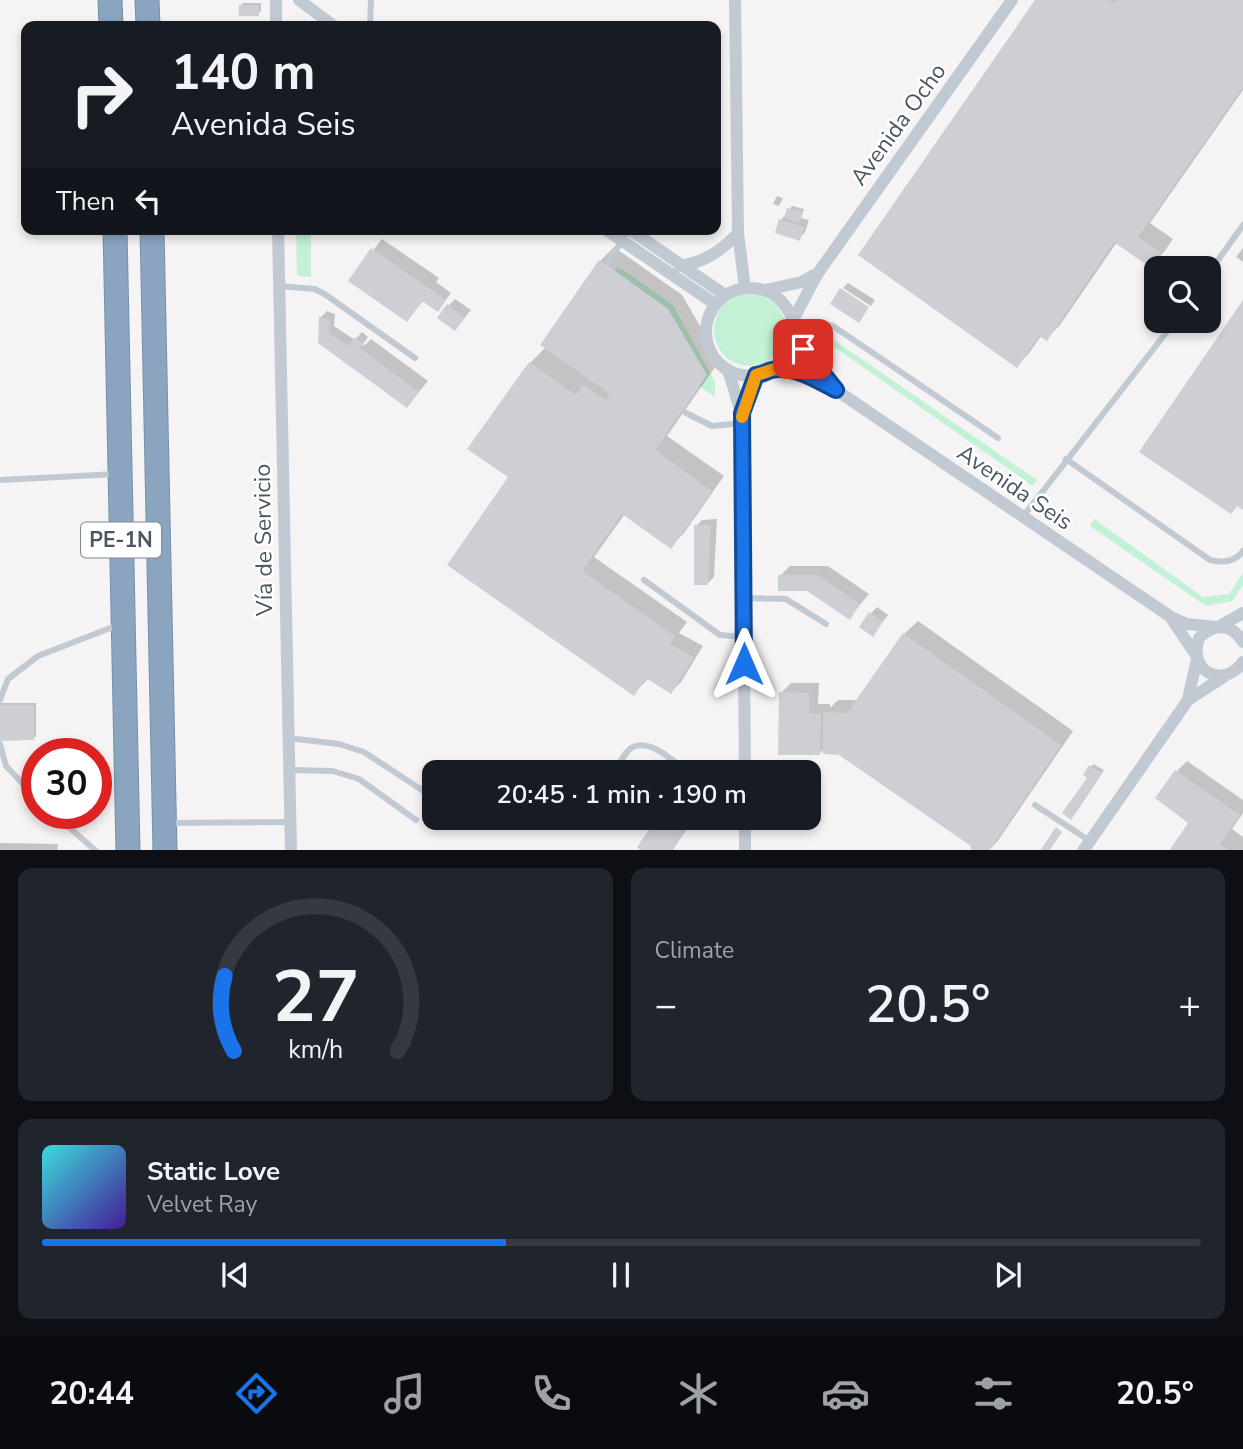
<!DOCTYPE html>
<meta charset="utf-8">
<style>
body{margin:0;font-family:"Nunito Sans",sans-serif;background:#20242c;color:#f1f3f6;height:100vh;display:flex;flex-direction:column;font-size:26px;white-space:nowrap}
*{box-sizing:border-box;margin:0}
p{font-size:23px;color:#9ea1a6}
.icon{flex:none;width:38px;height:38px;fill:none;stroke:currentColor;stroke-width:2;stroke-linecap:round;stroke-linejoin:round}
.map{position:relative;height:850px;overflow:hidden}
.sheet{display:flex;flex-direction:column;gap:18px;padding:18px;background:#0d0f14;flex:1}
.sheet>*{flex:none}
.hud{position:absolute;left:21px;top:21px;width:700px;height:214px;border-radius:14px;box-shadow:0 4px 10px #0003;background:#171b24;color:#f1f3f6;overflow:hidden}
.tools{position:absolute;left:1144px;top:256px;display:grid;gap:14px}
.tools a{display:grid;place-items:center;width:77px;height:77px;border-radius:14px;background:#171b24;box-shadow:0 4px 10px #0003;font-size:35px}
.speed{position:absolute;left:21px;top:738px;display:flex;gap:14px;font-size:35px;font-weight:700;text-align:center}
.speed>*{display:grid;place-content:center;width:91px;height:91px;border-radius:50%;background:#171b24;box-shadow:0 4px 10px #0003;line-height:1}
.speed .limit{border:10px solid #d22;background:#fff;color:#111}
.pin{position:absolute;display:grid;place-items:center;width:60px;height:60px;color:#fff;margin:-30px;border-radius:14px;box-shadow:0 4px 10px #0006}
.me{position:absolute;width:77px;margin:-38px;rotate:0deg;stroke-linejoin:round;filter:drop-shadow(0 0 5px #0008)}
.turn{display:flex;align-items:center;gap:24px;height:147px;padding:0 35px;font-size:32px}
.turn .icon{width:91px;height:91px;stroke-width:2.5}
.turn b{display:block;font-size:49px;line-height:60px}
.then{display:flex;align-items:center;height:66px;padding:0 35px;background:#0003;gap:14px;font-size:26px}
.big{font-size:52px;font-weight:600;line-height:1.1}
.sheet .widget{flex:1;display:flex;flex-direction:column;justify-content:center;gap:10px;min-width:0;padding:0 24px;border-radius:14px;background:#20242c}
.sheet .dial{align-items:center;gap:0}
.dial svg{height:182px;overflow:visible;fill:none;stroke:#363941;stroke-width:7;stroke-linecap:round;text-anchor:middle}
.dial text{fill:#f1f3f6;stroke:none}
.song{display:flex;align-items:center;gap:21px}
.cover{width:84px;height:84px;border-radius:10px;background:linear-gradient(135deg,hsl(180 70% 55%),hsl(260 70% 35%))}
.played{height:7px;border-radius:4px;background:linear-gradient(90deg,#1a73e8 40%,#363941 40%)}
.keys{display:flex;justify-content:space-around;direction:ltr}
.heat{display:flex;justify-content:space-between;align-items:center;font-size:38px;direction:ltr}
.sheet .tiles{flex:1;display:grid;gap:18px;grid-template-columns:1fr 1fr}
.widget:last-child{grid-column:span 2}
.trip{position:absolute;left:422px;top:760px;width:399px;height:70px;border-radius:14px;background:#171b24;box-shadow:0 4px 10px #0003;font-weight:600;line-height:70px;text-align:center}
.tab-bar{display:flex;height:112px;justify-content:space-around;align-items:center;background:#090b0e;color:#9ea1a6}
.tab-bar .icon{width:49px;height:49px}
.tab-bar .selected{color:#1a73e8}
.tab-bar b{font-size:32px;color:#f1f3f6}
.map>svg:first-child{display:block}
.green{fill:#c3f1d5}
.shadow{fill:#0003}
.building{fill:#cdcfd5}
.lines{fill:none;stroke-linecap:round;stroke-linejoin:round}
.highway-casing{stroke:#7690ad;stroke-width:25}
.lane{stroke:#c1cad2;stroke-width:6}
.street{stroke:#c1cad2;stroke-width:12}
.highway{stroke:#8ba5c1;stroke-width:23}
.route-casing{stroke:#114b97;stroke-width:18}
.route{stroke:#1a73e8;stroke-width:12}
.slow{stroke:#f59e0b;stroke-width:12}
.labels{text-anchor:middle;stroke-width:5;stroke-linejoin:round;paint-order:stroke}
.shield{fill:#fff;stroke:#808990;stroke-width:2}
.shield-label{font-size:21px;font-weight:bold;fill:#4a5661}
.street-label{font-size:23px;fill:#4a5661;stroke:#fff}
</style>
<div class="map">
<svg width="1243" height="851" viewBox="0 0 1243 851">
<rect width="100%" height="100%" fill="#f5f3f3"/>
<path class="green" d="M296,229H311V277L297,276Z
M616,268L622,269L673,305L715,382V397L699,386L707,375L668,309L614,270Z
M714 330a36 36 0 1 1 72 0a36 36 0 1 1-72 0Z
M824,333L1037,480L1033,486L817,335Z
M1094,519L1203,597L1229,594L1243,573V585L1232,601L1206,606L1090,526Z"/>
<path class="shadow" d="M1037,0H1243V90L1150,223L1173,239L1164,252L1151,265L1117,242L1060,325L1046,339L1041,336L1030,352L1017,366Z
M243,3H261V11L258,14L240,6Z
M777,196L783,198L779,206L773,204Z
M792,206L804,209L801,218L809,220L805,232L799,239L781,220Z
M382,239L439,278L436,282L451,293L438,310L424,300L407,320L350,280Z
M614,247L682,295L720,360L667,436L724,476L684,533L671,546L625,514L594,557L687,622L679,633L703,646L681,682L671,692L649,678L634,693L510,477L530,363L546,347L542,344L600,261Z
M1243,248V262L1236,257Z
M848,283L875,300L871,306L843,288Z
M455,299L471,310L455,329L448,306Z
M327,311L335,314L334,326L355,340L362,332L368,337L363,344L364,346L371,339L428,381L407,406L320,342V318Z
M717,519L714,577L708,583L696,526L702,520Z
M790,566H828L869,594L849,618L808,589L780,576Z
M877,607L888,615L873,634L871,613Z
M918,621L1073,731L997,842L988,851L973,846L840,753L824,749L819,754L781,693L791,683H819L818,704H830V708L838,700H858L904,634Z
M0,703H36V736L34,738L0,739Z
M1187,761L1243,800V813L1232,829L1243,837V851H1171L1189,824L1177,771Z
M1093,764L1104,770L1077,811L1089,777L1085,775Z
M660,817H695L672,851H644Z
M0,843L58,844L57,851H0Z"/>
<path class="building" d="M1035,0H1109L1115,3L1117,0H1243V87L1138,237L1161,253L1151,268L1114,242L1047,341L1039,336L1017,368L858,255Z
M239,5H259V16H239Z
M787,208L803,212L799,223L784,218Z
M779,219L804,227L800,241L775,233Z
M371,248L446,300L438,312L422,301L407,322L348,281Z
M599,260L668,309L707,375L655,450L712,491L671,549L622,514L582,571L675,636L670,644L694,657L671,694L646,678L634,696L447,565L508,477L467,449L529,362L576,395L583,385L606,400L610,394L540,345Z
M840,288L869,307L859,323L830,304Z
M1243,300V510L1237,506L1231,514L1139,452Z
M447,304L465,318L455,331L437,318Z
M319,317L330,320L329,333L348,346L355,337L363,344L360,348L419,392L407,408L318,343Z
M694,525H711L708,585H694Z
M778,575H817L860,604L850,620L807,591H778Z
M869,612L883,622L873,637L859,627Z
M903,633L1061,745L989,851H973L970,848L971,846L839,755L823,754V712L847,713Z
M779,692L809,693V713L821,714L820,755H778Z
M0,705H34V740L0,741Z
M1089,765L1102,774L1071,820L1062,813L1087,778L1083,775Z
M1175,770L1240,815L1220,844L1230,851H1169L1188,823L1155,798Z
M658,817L693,819L671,851H641L637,847Z
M1056,827L1062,832L1049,851H1040Z"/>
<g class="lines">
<defs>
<path id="highway" d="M110,0L111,26
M147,0L148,26
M115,229L128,851
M152,229L165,851"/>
</defs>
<use href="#highway" class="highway-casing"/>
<path class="lane" d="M370,26L371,0
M608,263L629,229
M1209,273L1243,225
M278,286L315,289L326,295L415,358
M793,324L817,322L833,326L998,438
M686,413L712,426L742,423
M1066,459L1210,560C1222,563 1235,562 1243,551
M0,480L117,474
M1022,518L1176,320
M644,580L720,635L743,637
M744,598L786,599L826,624
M0,700L8,679L38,656L118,625
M288,738L339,744L364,752L431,796
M0,744L6,766L37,799
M289,770L333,771L359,779L416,820
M614,772C619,765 624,753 631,748C650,737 674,762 687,772
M1035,805L1090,841
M54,814L96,851
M170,823L290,822"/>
<path class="street" d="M299,0L334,26
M735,0L738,233L745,288
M276,26V0
M278,229L291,851
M605,229L715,304
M629,229L725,295
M680,266C705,262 721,251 738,233
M706 332a44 44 0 1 1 88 0a44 44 0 1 1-88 0Z
M765,290L802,282L814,275
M793,320L818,273L1012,0
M795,334L812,363L831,384
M727,369C734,383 735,399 742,413
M775,369C798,371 815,380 836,390L1171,617L1187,624L1216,627
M1171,618L1196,655
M1220,626L1243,613
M1243,642C1232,623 1213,623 1199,638C1187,671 1223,690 1243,662
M1188,699L1197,659
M745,772L742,413L756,375
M745,817V851
M1083,851L1188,700L1225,676"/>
<use href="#highway" class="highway"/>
</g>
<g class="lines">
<defs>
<path id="route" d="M744,664L742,413L756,375C764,374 770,369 778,369C798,368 818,381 836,390L803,349"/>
</defs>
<use href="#route" class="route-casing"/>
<use href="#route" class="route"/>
<path class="slow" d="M742,417L756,375L775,369L796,372"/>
</g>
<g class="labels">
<rect class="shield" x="81" y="522.5" width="80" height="35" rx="5"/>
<g class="shield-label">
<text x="121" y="547">PE-1N</text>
</g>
<g class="street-label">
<text transform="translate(898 124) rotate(-54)" y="8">Avenida Ocho</text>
<text transform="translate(1015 487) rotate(34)" y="8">Avenida Seis</text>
<text transform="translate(263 540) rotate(-91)" y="8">Vía de Servicio</text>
</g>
</g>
</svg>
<div class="tools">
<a><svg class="icon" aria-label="search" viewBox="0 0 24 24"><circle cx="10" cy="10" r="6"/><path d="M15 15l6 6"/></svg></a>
</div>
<div class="speed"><div class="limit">30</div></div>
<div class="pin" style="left:803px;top:349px;background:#d93025"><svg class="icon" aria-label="arrive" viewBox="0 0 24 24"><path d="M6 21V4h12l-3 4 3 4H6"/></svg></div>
<svg class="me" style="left:744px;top:664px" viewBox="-20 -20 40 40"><path d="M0-17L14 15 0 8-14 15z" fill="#1a73e8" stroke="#fff" stroke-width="4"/></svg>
<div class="trip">20:45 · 1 min · 190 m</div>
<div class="hud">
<div class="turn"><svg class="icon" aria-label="right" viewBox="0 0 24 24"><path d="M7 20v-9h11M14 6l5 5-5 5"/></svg><div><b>140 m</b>Avenida Seis</div></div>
<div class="then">Then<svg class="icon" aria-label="left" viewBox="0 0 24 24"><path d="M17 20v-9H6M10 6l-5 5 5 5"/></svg></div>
</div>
</div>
<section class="sheet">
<div class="tiles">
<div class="widget dial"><svg viewBox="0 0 100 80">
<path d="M14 69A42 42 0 1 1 86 69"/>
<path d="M14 69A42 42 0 0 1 10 36" stroke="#1a73e8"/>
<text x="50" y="56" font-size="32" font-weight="700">27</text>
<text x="50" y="72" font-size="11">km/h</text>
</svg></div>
<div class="widget"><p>Climate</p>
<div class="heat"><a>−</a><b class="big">20.5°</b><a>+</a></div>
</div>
<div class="widget">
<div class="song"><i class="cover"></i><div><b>Static Love</b><p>Velvet Ray</p></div></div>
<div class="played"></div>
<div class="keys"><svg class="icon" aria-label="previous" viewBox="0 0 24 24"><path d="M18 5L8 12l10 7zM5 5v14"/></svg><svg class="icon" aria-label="pause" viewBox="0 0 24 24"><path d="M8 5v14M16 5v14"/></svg><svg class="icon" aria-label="next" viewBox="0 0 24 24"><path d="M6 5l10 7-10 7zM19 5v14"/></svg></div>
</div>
</div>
</section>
<nav class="tab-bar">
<b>20:44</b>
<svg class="icon selected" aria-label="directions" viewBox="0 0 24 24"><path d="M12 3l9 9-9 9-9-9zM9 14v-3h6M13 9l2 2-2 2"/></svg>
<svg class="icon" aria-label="music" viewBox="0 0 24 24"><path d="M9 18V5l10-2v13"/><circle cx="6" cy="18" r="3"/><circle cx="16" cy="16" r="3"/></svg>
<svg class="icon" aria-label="phone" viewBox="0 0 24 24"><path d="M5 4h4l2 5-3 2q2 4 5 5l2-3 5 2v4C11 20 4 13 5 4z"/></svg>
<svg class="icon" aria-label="climate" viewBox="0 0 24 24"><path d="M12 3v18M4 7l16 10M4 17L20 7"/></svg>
<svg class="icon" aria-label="car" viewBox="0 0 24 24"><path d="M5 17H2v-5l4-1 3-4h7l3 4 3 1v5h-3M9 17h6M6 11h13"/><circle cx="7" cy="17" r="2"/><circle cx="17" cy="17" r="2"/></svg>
<svg class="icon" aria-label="filters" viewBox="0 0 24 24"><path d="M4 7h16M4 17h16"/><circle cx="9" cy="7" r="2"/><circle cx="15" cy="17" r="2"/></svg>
<b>20.5°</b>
</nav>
